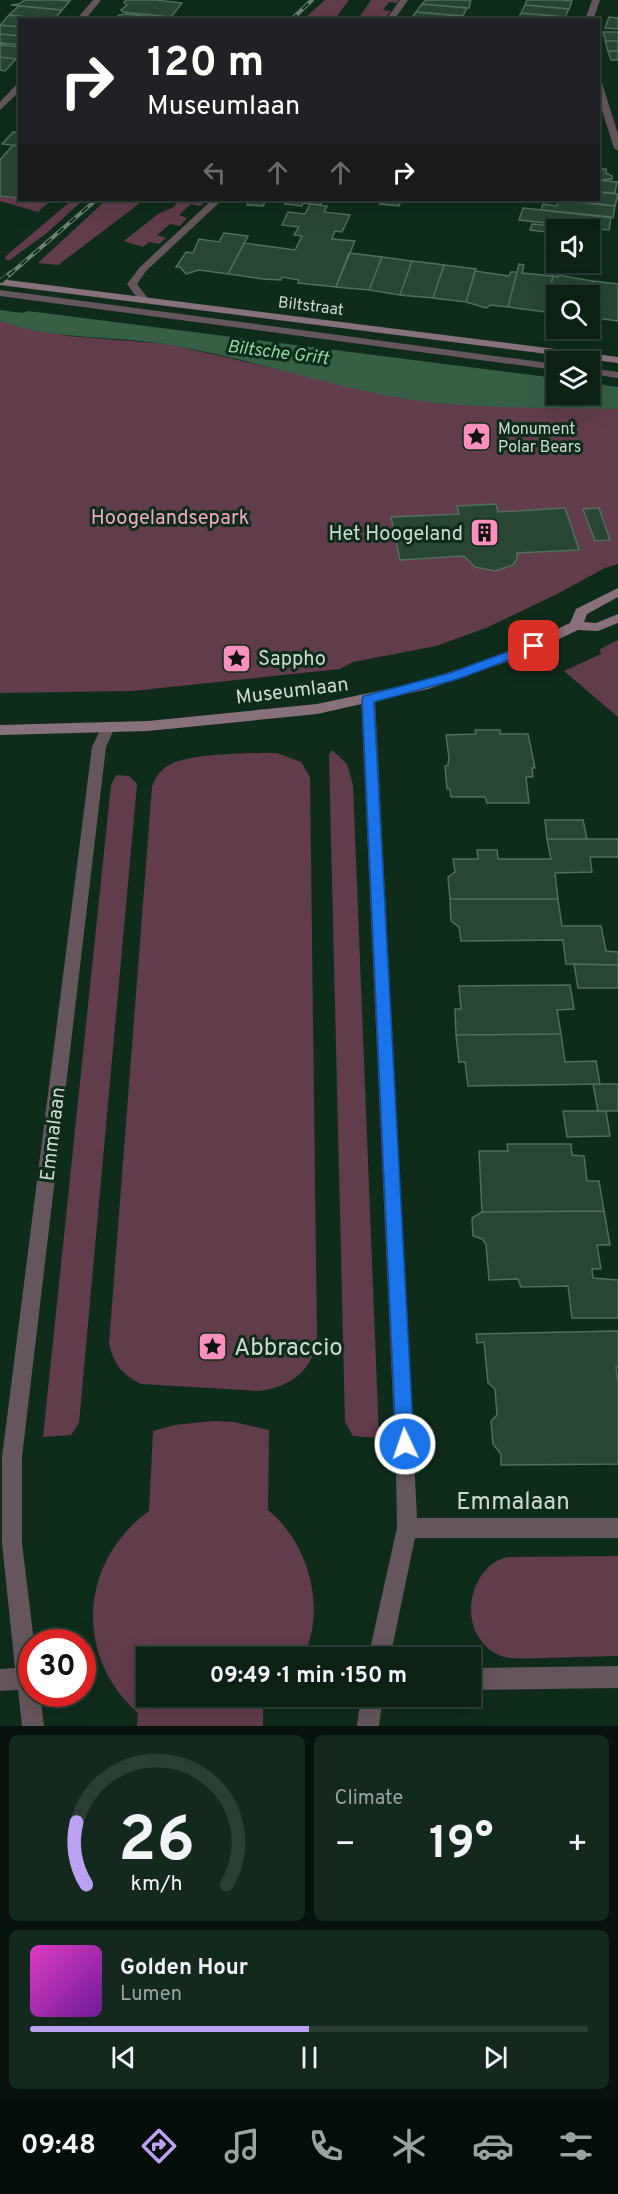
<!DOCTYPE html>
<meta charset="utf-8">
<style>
:root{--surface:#0b2114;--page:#14291d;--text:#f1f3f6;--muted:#9aa3a0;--line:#2b3e34;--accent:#bca0f2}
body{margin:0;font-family:Overpass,sans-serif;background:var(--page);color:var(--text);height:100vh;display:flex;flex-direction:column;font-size:22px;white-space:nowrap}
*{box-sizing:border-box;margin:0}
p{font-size:20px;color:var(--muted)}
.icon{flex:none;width:33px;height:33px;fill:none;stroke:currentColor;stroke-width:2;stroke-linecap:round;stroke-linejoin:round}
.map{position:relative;height:1726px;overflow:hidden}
.drawer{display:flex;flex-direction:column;gap:9px;padding:9px;background:#06120b;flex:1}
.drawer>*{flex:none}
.top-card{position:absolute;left:18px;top:18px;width:582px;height:183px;border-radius:0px;box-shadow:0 6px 24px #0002,0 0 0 2px var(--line);background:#202124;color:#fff;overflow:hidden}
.controls{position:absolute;left:546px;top:219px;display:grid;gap:12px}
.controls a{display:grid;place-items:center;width:54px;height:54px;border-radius:0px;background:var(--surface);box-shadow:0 6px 24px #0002,0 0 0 2px var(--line);font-size:30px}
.speed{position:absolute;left:18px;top:1629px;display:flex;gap:12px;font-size:30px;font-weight:700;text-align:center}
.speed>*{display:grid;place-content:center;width:78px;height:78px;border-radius:50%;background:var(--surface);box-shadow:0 6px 24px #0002,0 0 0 2px var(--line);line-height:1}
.speed .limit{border:9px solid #d22;background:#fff;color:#111}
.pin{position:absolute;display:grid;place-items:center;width:51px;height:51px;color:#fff;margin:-26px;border-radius:12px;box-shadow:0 3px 9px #0006}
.me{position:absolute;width:66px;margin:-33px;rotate:357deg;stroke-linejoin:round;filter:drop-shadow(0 0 4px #0008)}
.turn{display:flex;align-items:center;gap:21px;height:126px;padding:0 30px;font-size:27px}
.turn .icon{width:78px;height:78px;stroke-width:2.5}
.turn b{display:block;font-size:42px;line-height:51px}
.lanes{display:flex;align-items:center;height:57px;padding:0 30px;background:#0003;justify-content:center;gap:30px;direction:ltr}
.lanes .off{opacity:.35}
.big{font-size:45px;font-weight:700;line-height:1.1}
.drawer .widget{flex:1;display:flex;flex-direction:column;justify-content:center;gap:9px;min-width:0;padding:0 21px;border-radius:9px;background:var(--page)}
.drawer .dial{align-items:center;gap:0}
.dial svg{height:156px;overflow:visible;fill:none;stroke:var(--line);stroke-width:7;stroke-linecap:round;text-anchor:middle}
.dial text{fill:var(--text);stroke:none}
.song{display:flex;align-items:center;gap:18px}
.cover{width:72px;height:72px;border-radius:9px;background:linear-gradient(135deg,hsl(310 70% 55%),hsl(280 70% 35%))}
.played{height:6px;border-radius:3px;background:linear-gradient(90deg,var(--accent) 50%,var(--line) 50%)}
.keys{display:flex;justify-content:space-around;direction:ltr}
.heat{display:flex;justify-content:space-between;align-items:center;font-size:33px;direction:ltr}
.drawer .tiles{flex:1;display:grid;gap:9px;grid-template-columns:1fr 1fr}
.widget:last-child{grid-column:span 2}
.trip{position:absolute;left:136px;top:1647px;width:345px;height:60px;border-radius:0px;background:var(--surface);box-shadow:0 6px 24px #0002,0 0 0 2px var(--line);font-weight:700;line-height:60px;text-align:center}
.tab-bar{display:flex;height:96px;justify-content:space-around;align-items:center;background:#040d08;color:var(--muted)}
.tab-bar .icon{width:42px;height:42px}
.tab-bar .current{color:var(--accent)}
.tab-bar b{font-size:27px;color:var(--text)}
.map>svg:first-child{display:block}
.green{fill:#613c4b}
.water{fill:#365f46}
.building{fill:#294533;stroke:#506e5a;stroke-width:1.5}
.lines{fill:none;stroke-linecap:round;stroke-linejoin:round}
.lane{fill:#65565b;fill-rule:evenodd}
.street{fill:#65565b;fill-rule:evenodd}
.secondary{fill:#88717a;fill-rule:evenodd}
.rail-far1-casing{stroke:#6b8274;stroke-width:4}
.rail-casing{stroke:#6b8274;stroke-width:5}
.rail-far1{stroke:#0f2c1b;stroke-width:2;stroke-dasharray:8;stroke-linecap:butt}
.rail{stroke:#0f2c1b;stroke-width:4;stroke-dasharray:10;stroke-linecap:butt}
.route{fill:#1a73e8;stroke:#114b97;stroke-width:1.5}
.labels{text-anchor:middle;stroke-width:6;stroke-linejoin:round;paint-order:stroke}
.far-street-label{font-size:16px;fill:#cbdbd0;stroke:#0f2c1b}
.far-poi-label{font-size:16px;fill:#cbdbd0;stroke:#0f2c1b;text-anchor:start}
.far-water-label{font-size:18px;font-style:italic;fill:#91d6aa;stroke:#0f2c1b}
.park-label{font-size:20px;fill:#f2a9c6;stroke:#0f2c1b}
.poi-label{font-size:20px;fill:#cbdbd0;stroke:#0f2c1b;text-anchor:end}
.street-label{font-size:20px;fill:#cbdbd0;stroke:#0f2c1b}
.near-poi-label{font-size:24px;fill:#cbdbd0;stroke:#0f2c1b;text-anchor:start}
.near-street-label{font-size:24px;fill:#cbdbd0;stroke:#0f2c1b}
</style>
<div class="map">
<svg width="618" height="1726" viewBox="0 0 618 1726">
<rect width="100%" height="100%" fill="#0f2c1b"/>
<path class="green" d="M325,0H349L335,19H304Z
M371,0H399L397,3L389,2L383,10L391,11L384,19H358Z
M0,196L49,202L38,212L0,201Z
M72,200H83L48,232L10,260H5L6,256Z
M106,200H144L58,265L38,263Z
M178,200H208L200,206L191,204L179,215L187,218L180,226L170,224L157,235L166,238L159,244L149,242L143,247L124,241L158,214L174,207Z
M0,321L68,336L168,344L402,398L449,403L618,409V564L605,568L557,594L486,628L436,646L353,662L340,669L132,691L0,693Z
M618,640V717L564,671L601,654L600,649Z
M332,750L347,764L353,785L379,1438L353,1436L345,1422L329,755Z
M277,753L301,762L310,777L317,1340C313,1370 290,1387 260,1391L141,1384C121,1374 114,1364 109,1343L152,787C155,778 160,770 169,765C191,753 251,753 277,753Z
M116,775L129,776L137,784L79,1423L71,1435L43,1437L111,785Z
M213,1421L233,1422L269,1430L268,1510C309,1543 327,1609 303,1657L147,1658V1696L278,1697L263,1709V1726H137L138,1713C73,1656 80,1561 149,1511L153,1431L174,1425Z
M618,1556V1656C593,1657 568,1657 544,1658C533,1658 522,1659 511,1658C479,1655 464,1619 474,1591C480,1574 490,1561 508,1557Z"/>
<path class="water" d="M0,310L22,313L28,311L556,378V394H590V383L618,387V409C546,407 472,410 400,398C323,385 248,358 170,345C114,335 55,341 0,321Z"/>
<path class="building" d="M25,0H57L70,1L62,10L11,5L19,4Z
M126,0H156L182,3L171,17L123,12L121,10L127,5L124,2Z
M426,0H471L469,8L422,4Z
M527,0H561L572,1L569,9L525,5Z
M422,4L467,8L463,16L416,12Z
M525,5L569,9L565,17L521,13Z
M19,6L62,10L54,20L9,15Z
M416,12L460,16L459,20H410Z
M521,13L565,17L564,20H518Z
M126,14L164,18L115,20L119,15Z
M9,15L17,16L51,20H20V27L0,25Z
M609,17L618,18V29L605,28Z
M0,25L20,27V36L0,34Z
M603,32H618V41H606Z
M0,34L20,36V45L0,43Z
M605,41H618V51H608Z
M0,43H3L1,45L20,47V56L16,59L0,57Z
M608,51H618V60H611Z
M0,57L16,59L5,71L0,70Z
M13,132L20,133V146L2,144Z
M13,145L20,146V198L0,196V160Z
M598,169H606V173L612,176V179L598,180Z
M598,180L617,182L615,193L598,192Z
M598,192L618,194L615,206L566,200H598Z
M249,200H266L263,206L247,205Z
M287,200H323L320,205L303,203L302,206L285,204Z
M382,200H401L399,206L380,204Z
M559,200L615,206L613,218L541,210L543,204L557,206Z
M310,204L327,206L324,212L350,215L342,232L335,231L332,239L355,241L336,287L298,283L299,280L282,277L281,280L263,279L228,274L244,243L295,250L302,236L294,235L299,227L282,225L288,212L305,214Z
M523,208L611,217L609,230L519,220Z
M532,224L564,227L563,230H556V233L530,230Z
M224,233L248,236L228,274L199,270L186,274L180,267H176L186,252L193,253L199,239L219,242Z
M349,253L382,257L369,290L336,287Z
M382,257L412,261L400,295L369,290Z
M412,261L444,265L433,298L400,295Z
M519,264L524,265L522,273L553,276L545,312L508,307Z
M444,265L476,269L466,302L433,298Z
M475,271L509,276L511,272H517L508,307L491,305L486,308L466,302Z
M558,275L593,281L590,298V296H556V313L545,312L553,276L558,277Z
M593,281L618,284V321L590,317V298Z
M496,504L498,512L565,508L579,550L517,553V559L513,565L495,571L475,567L464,556L400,560L391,517L459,514L457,506Z
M599,508L610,540L595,541L583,509Z
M475,730H500V734H528L535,768H532L533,777H526L529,803H487L485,797H451L450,789H447L445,766L448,765L449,758L446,735L476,734Z
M545,820H583L587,839H547Z
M547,839H618V857H590L592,872L555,873L558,899H450L448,877L455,872L453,859H478L477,850H497L498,859H551Z
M450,899H558L562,926H601L606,951L618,952V965L566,964L563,940L461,941L459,927L451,921Z
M574,964L618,965V988H578Z
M570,985L574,1009L557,1010L561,1034L456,1035L455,1009H461L459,986Z
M561,1034L565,1062L596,1061L600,1084L468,1086L465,1062H459L456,1035Z
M593,1084H618V1111H598Z
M563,1111H606L610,1136L567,1137Z
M507,1144H571L572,1155L584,1156L587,1181H599L604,1211L482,1212L479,1151H508Z
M604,1211L610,1245H597L601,1269H592L593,1278L618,1280V1318H572L568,1286L521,1287L518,1279L489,1280L486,1244L482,1239L473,1236L472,1218L482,1212Z
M618,1331V1367H616L618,1382V1464L501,1465V1454L493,1444L491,1421L497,1415L495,1389L488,1383L484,1342L477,1343L476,1334Z"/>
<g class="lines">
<path class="lane" d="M0,290L556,364V370L0,296Z
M590,368L618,372V378L590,374Z"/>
<path class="street" d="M93,0H101L85,20H76Z
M400,0H408L394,20H386Z
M592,0H600L593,20H585Z
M598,81L602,83L618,134V151L614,148L598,98Z
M17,84H20V91L0,110V102Z
M212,200H222L146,271L137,284L150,301L141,303L127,284L140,267Z
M368,694L375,699L417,1518H618V1538H415L390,1658H368L397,1528L396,1468L361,699Z
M108,722L115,727L106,747L22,1457V1543L34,1642H32V1694H40L44,1726H22L18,1690L0,1691V1669L15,1668L2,1543V1457L92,747L103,724Z
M618,1666V1688L471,1690V1668Z
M361,1696H383L379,1726H357Z"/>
<path class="secondary" d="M0,279L618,357V363L0,285Z
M618,588V597L587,614L584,622L596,623L618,614V623L598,631L578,630L521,657L428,689L317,714L148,731L0,735V725L148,721L317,704L421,682L511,651L570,623L576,609Z"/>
<defs>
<path id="rail-far1" d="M291,20L312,0
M9,275L96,200"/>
<path id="rail" d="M0,282L11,273"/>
</defs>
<use href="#rail-far1" class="rail-far1-casing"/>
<use href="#rail" class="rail-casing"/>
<use href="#rail-far1" class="rail-far1"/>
<use href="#rail" class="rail"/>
</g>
<path class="route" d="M534,642L540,646L538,649L458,679L374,702L414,1444L412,1451L405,1453L399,1451L396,1444L362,699L364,696L450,673Z"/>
<defs>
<symbol id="sight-square" viewBox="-11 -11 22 22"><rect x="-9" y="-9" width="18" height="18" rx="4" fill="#fd8ebe" stroke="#0f2c1b"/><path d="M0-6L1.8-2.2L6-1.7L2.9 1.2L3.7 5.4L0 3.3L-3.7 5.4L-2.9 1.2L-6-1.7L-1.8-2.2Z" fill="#111"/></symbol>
<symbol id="building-square" viewBox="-11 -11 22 22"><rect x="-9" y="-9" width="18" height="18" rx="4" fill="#fd8ebe" stroke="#0f2c1b"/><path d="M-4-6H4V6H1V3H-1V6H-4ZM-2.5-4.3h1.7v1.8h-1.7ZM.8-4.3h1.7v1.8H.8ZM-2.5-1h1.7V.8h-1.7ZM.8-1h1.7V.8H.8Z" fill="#111"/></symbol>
</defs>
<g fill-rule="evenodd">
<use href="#sight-square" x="460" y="420" width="33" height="33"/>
<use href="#building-square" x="468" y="516" width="33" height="33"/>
<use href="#sight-square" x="220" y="642" width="33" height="33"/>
<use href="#sight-square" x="196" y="1330" width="33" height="33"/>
</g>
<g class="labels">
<g class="far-street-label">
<text transform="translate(311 305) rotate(7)" y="6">Biltstraat</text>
</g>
<g class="far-poi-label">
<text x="498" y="434">Monument<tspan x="498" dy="18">Polar Bears</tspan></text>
</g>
<g class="far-water-label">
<text transform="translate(278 352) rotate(7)" y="6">Biltsche Grift</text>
</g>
<g class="park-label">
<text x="170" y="524">Hoogelandsepark</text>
</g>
<g class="poi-label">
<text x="463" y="540">Het Hoogeland</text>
<text x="258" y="665" text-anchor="start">Sappho</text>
</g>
<g class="street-label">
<text transform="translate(292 690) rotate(-7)" y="7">Museumlaan</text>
<text transform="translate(52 1134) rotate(-83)" y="7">Emmalaan</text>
</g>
<g class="near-poi-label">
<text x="234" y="1355">Abbraccio</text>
</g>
<g class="near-street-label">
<text x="513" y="1509">Emmalaan</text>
</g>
</g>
</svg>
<div class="controls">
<a><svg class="icon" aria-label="sound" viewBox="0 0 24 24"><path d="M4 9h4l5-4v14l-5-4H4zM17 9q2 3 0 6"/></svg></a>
<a><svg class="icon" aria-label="search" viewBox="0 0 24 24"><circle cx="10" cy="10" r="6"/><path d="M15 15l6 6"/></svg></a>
<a><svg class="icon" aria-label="layers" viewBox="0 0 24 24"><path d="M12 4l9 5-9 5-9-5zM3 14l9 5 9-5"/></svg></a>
</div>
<div class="speed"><div class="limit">30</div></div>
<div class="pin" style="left:534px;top:646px;background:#d93025"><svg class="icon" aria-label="arrive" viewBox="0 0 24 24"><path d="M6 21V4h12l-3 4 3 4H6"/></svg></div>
<svg class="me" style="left:405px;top:1444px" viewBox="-20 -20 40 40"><circle r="17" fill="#1a73e8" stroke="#fff" stroke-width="3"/><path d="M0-11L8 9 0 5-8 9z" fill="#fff"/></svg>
<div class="trip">09:49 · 1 min · 150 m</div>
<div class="top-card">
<div class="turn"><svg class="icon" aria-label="right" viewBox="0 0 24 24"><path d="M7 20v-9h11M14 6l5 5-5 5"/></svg><div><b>120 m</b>Museumlaan</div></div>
<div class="lanes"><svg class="icon off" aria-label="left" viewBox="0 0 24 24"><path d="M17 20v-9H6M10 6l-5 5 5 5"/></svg><svg class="icon off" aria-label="ahead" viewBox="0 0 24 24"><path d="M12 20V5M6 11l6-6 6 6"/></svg><svg class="icon off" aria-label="ahead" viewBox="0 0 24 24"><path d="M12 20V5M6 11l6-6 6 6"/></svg><svg class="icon" aria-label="right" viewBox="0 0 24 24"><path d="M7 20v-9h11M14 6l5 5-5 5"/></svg></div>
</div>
</div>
<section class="drawer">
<div class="tiles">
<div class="widget dial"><svg viewBox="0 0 100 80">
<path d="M14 69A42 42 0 1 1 86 69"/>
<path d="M14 69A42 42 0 0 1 9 37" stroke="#bca0f2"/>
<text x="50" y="56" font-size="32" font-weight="700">26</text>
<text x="50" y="72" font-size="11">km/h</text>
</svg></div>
<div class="widget"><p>Climate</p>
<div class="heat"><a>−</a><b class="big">19°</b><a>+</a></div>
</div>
<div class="widget">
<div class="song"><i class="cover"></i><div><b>Golden Hour</b><p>Lumen</p></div></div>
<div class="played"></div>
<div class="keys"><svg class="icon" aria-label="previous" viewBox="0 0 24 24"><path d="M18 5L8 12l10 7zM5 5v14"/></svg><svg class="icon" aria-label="pause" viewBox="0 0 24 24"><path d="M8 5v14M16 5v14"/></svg><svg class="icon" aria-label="next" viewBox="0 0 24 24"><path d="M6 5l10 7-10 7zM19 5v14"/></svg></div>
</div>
</div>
</section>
<nav class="tab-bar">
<b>09:48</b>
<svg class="icon current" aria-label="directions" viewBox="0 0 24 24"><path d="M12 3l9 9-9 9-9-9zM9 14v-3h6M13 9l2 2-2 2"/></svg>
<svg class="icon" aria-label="music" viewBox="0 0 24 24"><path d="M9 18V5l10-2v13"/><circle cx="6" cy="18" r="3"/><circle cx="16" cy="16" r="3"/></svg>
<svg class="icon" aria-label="phone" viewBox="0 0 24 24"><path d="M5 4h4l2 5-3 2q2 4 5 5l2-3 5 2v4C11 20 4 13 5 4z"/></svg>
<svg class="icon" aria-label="climate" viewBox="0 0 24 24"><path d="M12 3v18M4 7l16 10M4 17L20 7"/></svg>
<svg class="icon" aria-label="car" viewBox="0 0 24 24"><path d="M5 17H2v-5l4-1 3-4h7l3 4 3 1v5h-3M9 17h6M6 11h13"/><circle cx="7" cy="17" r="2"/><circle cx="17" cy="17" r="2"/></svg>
<svg class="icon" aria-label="filters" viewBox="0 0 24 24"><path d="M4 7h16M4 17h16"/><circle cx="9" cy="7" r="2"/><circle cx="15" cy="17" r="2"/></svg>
</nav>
